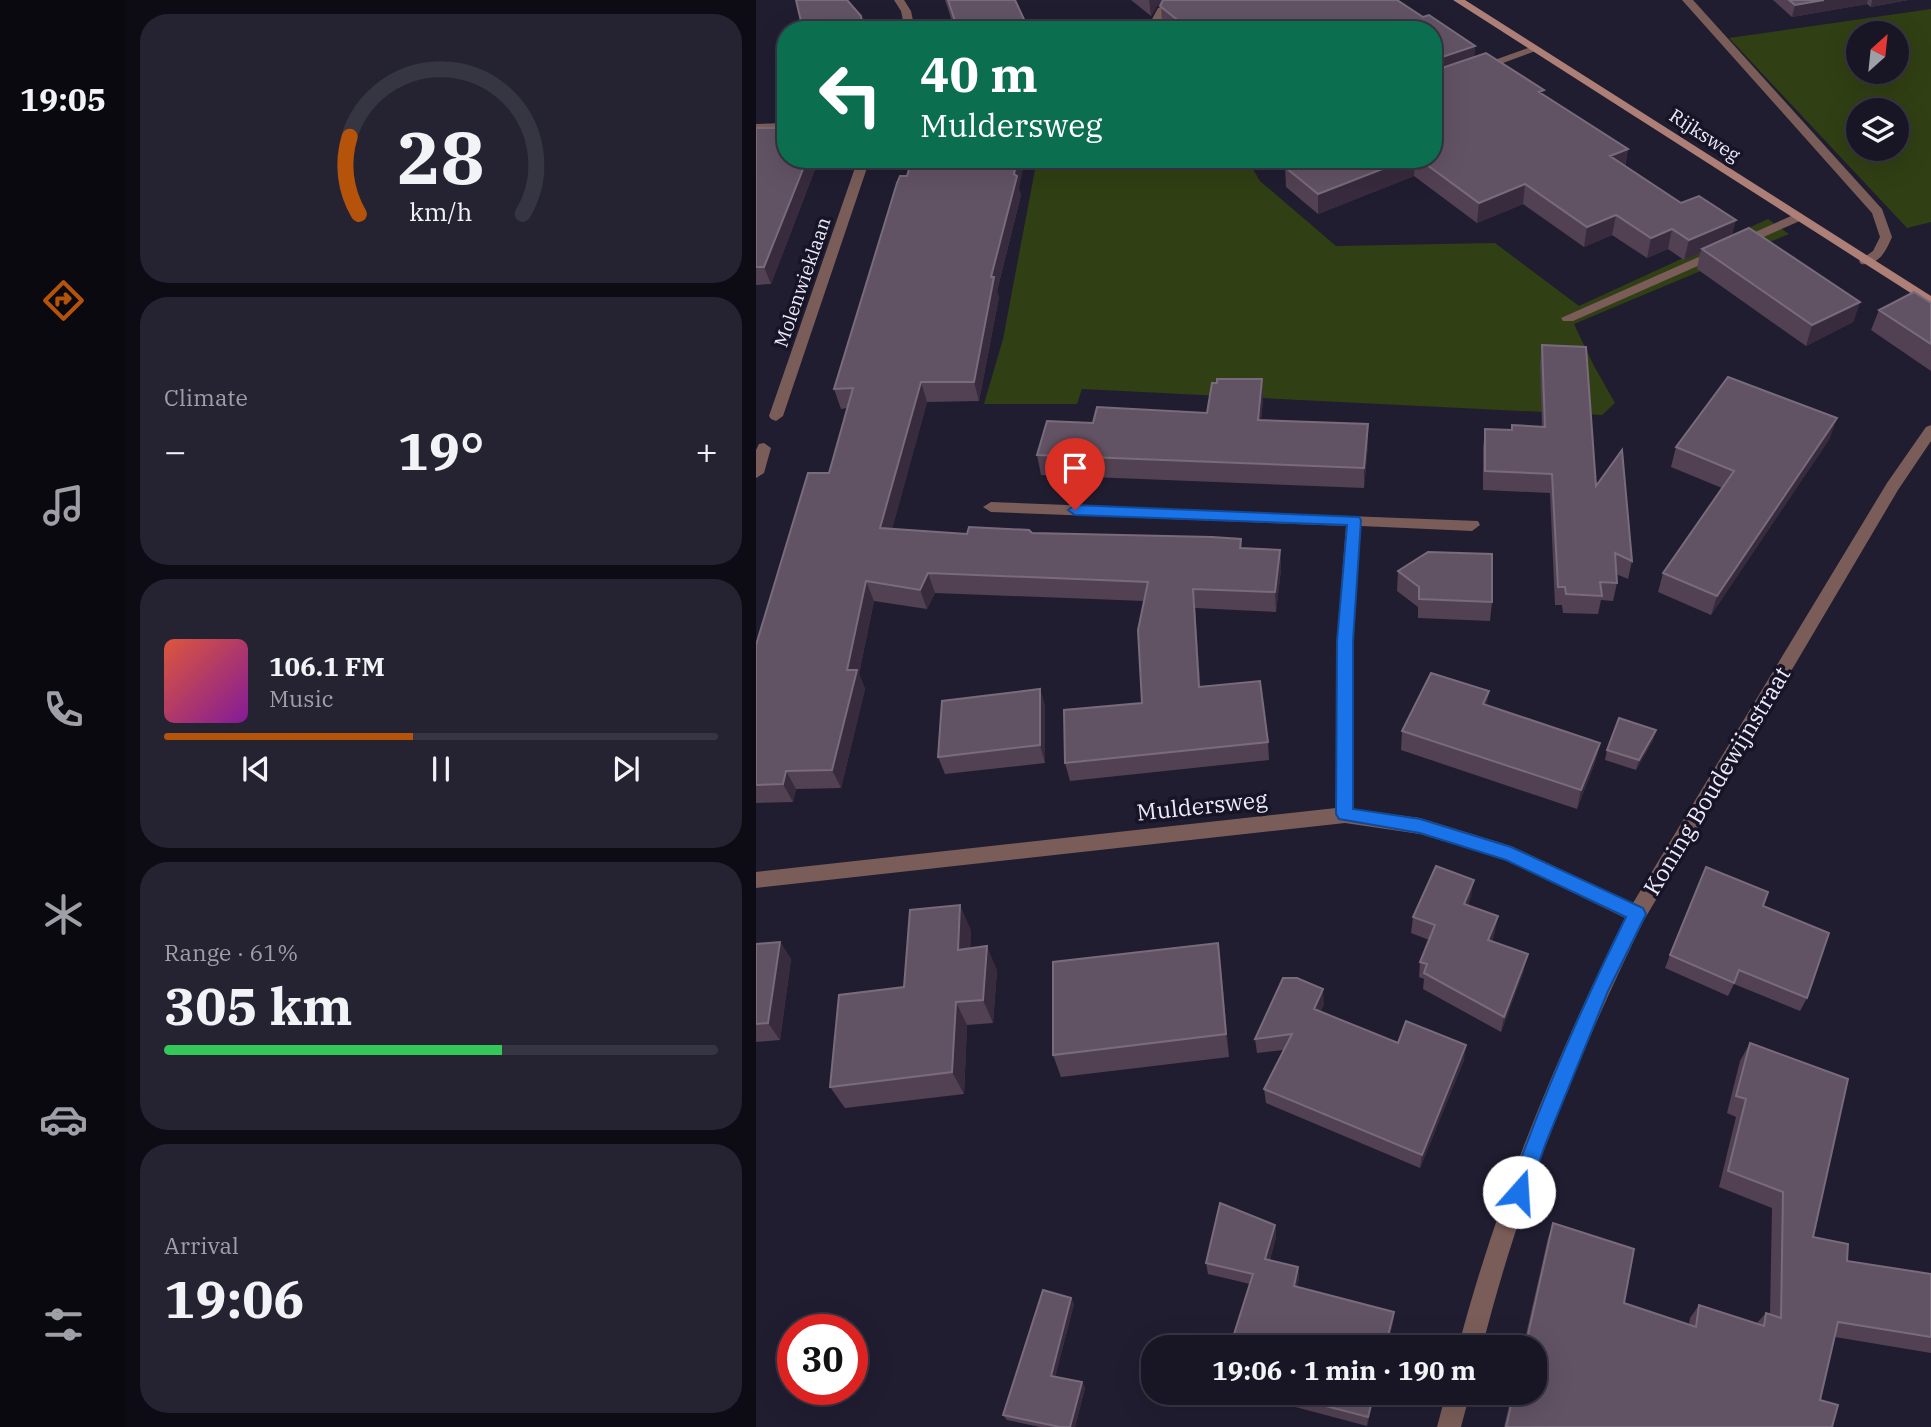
<!DOCTYPE html>
<meta charset="utf-8">
<style>
:root{--surface:#181625;--page:#252332;--text:#f1f3f6;--muted:#9f9fa7;--line:#363542;--accent:#b45309}
body{margin:0;font-family:"IBM Plex Serif",serif;background:var(--page);color:var(--text);height:100vh;display:flex;flex-direction:column;font-size:26px;white-space:nowrap}
*{box-sizing:border-box;margin:0}
p{font-size:23px;color:var(--muted)}
.icon{flex:none;width:38px;height:38px;fill:none;stroke:currentColor;stroke-width:2;stroke-linecap:round;stroke-linejoin:round}
.map{position:relative;flex:1;overflow:hidden}
.drawer{display:flex;flex-direction:column;gap:14px;padding:14px;background:#0d0c14;width:630px}
.drawer>*{flex:none}
.top-card{position:absolute;left:21px;top:21px;width:665px;height:147px;border-radius:28px;box-shadow:0 7px 28px #0002,0 0 0 2px var(--line);background:#0b6e4f;color:#fff;overflow:hidden}
.needle{width:46px;rotate:27deg}
.fabs{position:absolute;left:1090px;top:21px;display:grid;gap:14px}
.fabs a{display:grid;place-items:center;width:63px;height:63px;border-radius:50%;background:var(--surface);box-shadow:0 7px 28px #0002,0 0 0 2px var(--line);font-size:35px}
.speed{position:absolute;left:21px;top:1314px;display:flex;gap:14px;font-size:35px;font-weight:700;text-align:center}
.speed>*{display:grid;place-content:center;width:91px;height:91px;border-radius:50%;background:var(--surface);box-shadow:0 7px 28px #0002,0 0 0 2px var(--line);line-height:1}
.speed .limit{border:10px solid #d22;background:#fff;color:#111}
.pin{position:absolute;display:grid;place-items:center;width:60px;height:60px;color:#fff;margin:-72px -30px;border-radius:50% 50% 50% 0;rotate:-45deg;box-shadow:0 0 7px #0007}
.pin .icon{rotate:45deg}
.me{position:absolute;width:77px;margin:-38px;rotate:19deg;stroke-linejoin:round;filter:drop-shadow(0 0 5px #0008)}
.turn{display:flex;align-items:center;gap:24px;height:147px;padding:0 28px;font-size:32px}
.turn .icon{width:91px;height:91px;stroke-width:2.5}
.turn b{display:block;font-size:49px;line-height:60px}
.big{font-size:52px;font-weight:700;line-height:1.1}
.drawer .widget{flex:1;display:flex;flex-direction:column;justify-content:center;gap:10px;min-width:0;padding:0 24px;border-radius:28px;background:var(--page)}
.drawer .dial{align-items:center;gap:0}
.dial svg{height:182px;overflow:visible;fill:none;stroke:var(--line);stroke-width:7;stroke-linecap:round;text-anchor:middle}
.dial text{fill:var(--text);stroke:none}
.song{display:flex;align-items:center;gap:21px}
.cover{width:84px;height:84px;border-radius:10px;background:linear-gradient(135deg,hsl(10 70% 55%),hsl(290 70% 35%))}
.played{height:7px;border-radius:4px;background:linear-gradient(90deg,var(--accent) 45%,var(--line) 45%)}
.keys{display:flex;justify-content:space-around;direction:ltr}
.heat{display:flex;justify-content:space-between;align-items:center;font-size:38px;direction:ltr}
.charge{height:10px;border-radius:5px;background:linear-gradient(90deg,#34c759 61%,var(--line) 0)}
.trip{position:absolute;left:385px;top:1335px;width:406px;height:70px;border-radius:28px;background:var(--surface);box-shadow:0 7px 28px #0002,0 0 0 2px var(--line);font-weight:700;line-height:70px;text-align:center}
main{display:flex;flex:1;min-height:0}
.dock{display:flex;flex-direction:column;width:126px;justify-content:space-around;align-items:center;background:#0a090f;color:var(--muted)}
.dock .icon{width:49px;height:49px}
.dock .active{color:var(--accent)}
.dock b{font-size:32px;color:var(--text)}
.map>svg:first-child{display:block}
.green{fill:#313f14;fill-rule:evenodd}
.lines{fill:none;stroke-linecap:round;stroke-linejoin:round}
.service{fill:#7a5d58;fill-rule:evenodd}
.minor{fill:#7a5d58;fill-rule:evenodd}
.secondary{fill:#ad7f77;fill-rule:evenodd}
.wall{fill:#524152}
.shaded-wall{fill:#372b3d}
.building{fill:#625364;stroke:#786b7b;stroke-width:2}
.route{fill:#1a73e8;stroke:#114b97;stroke-width:2}
.labels{text-anchor:middle;stroke-width:7;stroke-linejoin:round;paint-order:stroke}
.far-street-label{font-size:19px;fill:#ecebf9;stroke:#171427}
.street-label{font-size:23px;fill:#ecebf9;stroke:#171427}
</style>
<main>
<nav class="dock">
<b>19:05</b>
<svg class="icon active" aria-label="directions" viewBox="0 0 24 24"><path d="M12 3l9 9-9 9-9-9zM9 14v-3h6M13 9l2 2-2 2"/></svg>
<svg class="icon" aria-label="music" viewBox="0 0 24 24"><path d="M9 18V5l10-2v13"/><circle cx="6" cy="18" r="3"/><circle cx="16" cy="16" r="3"/></svg>
<svg class="icon" aria-label="phone" viewBox="0 0 24 24"><path d="M5 4h4l2 5-3 2q2 4 5 5l2-3 5 2v4C11 20 4 13 5 4z"/></svg>
<svg class="icon" aria-label="climate" viewBox="0 0 24 24"><path d="M12 3v18M4 7l16 10M4 17L20 7"/></svg>
<svg class="icon" aria-label="car" viewBox="0 0 24 24"><path d="M5 17H2v-5l4-1 3-4h7l3 4 3 1v5h-3M9 17h6M6 11h13"/><circle cx="7" cy="17" r="2"/><circle cx="17" cy="17" r="2"/></svg>
<svg class="icon" aria-label="filters" viewBox="0 0 24 24"><path d="M4 7h16M4 17h16"/><circle cx="9" cy="7" r="2"/><circle cx="15" cy="17" r="2"/></svg>
</nav>
<section class="drawer">
<div class="widget dial"><svg viewBox="0 0 100 80">
<path d="M14 69A42 42 0 1 1 86 69"/>
<path d="M14 69A42 42 0 0 1 10 35" stroke="#b45309"/>
<text x="50" y="56" font-size="32" font-weight="700">28</text>
<text x="50" y="72" font-size="11">km/h</text>
</svg></div>
<div class="widget"><p>Climate</p>
<div class="heat"><a>−</a><b class="big">19°</b><a>+</a></div>
</div>
<div class="widget">
<div class="song"><i class="cover"></i><div><b>106.1 FM</b><p>Music</p></div></div>
<div class="played"></div>
<div class="keys"><svg class="icon" aria-label="previous" viewBox="0 0 24 24"><path d="M18 5L8 12l10 7zM5 5v14"/></svg><svg class="icon" aria-label="pause" viewBox="0 0 24 24"><path d="M8 5v14M16 5v14"/></svg><svg class="icon" aria-label="next" viewBox="0 0 24 24"><path d="M6 5l10 7-10 7zM19 5v14"/></svg></div>
</div>
<div class="widget"><p>Range · 61%</p><b class="big">305 km</b><div class="charge"></div></div>
<div class="widget"><p>Arrival</p><b class="big">19:06</b></div>
</section>
<div class="map">
<svg width="1175" height="1427" viewBox="0 0 1175 1427">
<rect width="100%" height="100%" fill="#201d31"/>
<path class="green" d="M1175,9V222L1151,228L973,38ZM1102,33H1141V72H1102ZM1141,110V149H1102V110Z
M281,159H491L504,181L580,246L739,243L823,306L1012,219L1033,234L818,324L838,366L859,403L846,415L326,389L321,404H228L247,339Z"/>
<g class="lines">
<path class="service" d="M1042,213L1046,214V220L817,321H807L805,318Z"/>
<path class="minor" d="M138,0H148L155,11L159,30H149L145,11Z
M426,0H442L410,12L404,23H396L395,21L402,8Z
M926,0H937L1126,209L1136,237C1130,251 1123,266 1105,264L1103,261L1117,251L1124,237L1116,213Z
M775,47L785,49L677,89V82Z
M30,123V131L0,132V124Z
M102,159H114L27,416L20,421L15,419L13,416Z
M1175,425V441L1142,490L888,920C821,1057 763,1200 726,1348H702C741,1199 801,1055 869,918L750,860L664,834L589,823L0,888V872L580,808L581,641L590,526L235,512L227,507L235,502L722,521L724,525L716,531L605,526L597,641L598,809L664,818L755,846L877,903L1131,483L1170,427Z
M8,443L15,448L8,473L0,478V450L3,444Z
M690,1393H714L705,1427H681Z"/>
<path class="secondary" d="M697,0H709L1175,296V306Z"/>
</g>
<path class="wall" d="M189,0H259L273,30H199Z
M375,0H641L667,17L719,46L718,58L787,94L872,149L869,166L925,203L976,235L1104,302L1097,322L1050,346L941,269L944,253L928,260L912,249L891,258L856,235L828,247L767,204L721,223L658,176L562,214L530,187L529,167L550,159H677V30H412L406,25L405,4L401,6L395,16Z
M1017,0H1152L1115,7L1111,4L1036,17Z
M0,128L30,159H63L15,284L0,285Z
M263,189L265,195L241,291L243,297L223,401L171,402L136,529L211,534L276,533L485,539L486,548L524,550L525,569L520,612L439,608L444,687L512,742L513,760L314,781L309,763L386,703L388,601L179,593L171,609L118,601L103,674L109,689L85,788L40,789L37,802L0,803V645L73,473L91,408L85,409L78,389Z
M1175,303V371L1115,330L1123,310Z
M786,345L840,486L876,561L872,579L860,574L861,583L857,601L845,600L842,614L807,613L806,605H799L794,493L727,490V448L729,429L755,430L756,425L786,427L784,364Z
M506,379L507,399L505,420L612,424V444L608,488L285,475L281,455L337,423L451,413Z
M1074,438L955,615L902,592L907,573L966,488L915,467L920,447Z
M642,571L736,602L734,621L662,618V607L641,591Z
M284,689L289,706V763L189,774L182,757Z
M731,706L844,743L839,762L821,809L645,750L646,731Z
M900,730L897,740L880,770L849,760L851,750Z
M715,896L712,905L739,932L736,941L768,970L745,1032L667,989L668,979L663,977L664,962L673,940L655,933L657,917Z
M1007,906L1051,998L1044,1011L978,984L972,996L909,968L914,955Z
M215,930L214,948L241,970L237,1023L211,1025L208,1094L89,1108L74,1087L148,987Z
M24,942L35,959L24,1040L0,1042V944Z
M465,968L473,1057L305,1077L297,1055Z
M568,1004L564,1012L642,1043L708,1060L664,1168L510,1103L508,1089L528,1050L501,1053L499,1039Z
M994,1043L1057,1237L1091,1261L1175,1274V1353L1079,1337L1064,1400L1076,1427H748L756,1393H779V1348H767L792,1238L797,1223L868,1303L933,1324L934,1318L943,1305L1001,1323L1010,1313L1014,1314L1016,1208L963,1187L980,1117L971,1113L984,1061Z
M519,1225L520,1237L514,1260L542,1267L543,1278L541,1287L638,1312L637,1322L631,1348H491L480,1345L478,1334L494,1284L452,1274L450,1263Z
M315,1298L318,1304L299,1377L326,1382L329,1388L319,1427H284L251,1420L247,1415Z
M487,1393H619L611,1426Z"/>
<path class="shaded-wall" d="M393,0H418L401,6L395,16Z
M1068,0H1112L1111,4L1036,17L1039,5Z
M1116,0H1152L1115,7Z
M719,46L717,65L677,79V60Z
M872,149L868,168L854,156Z
M51,159H63L15,284L8,267Z
M261,159H269L263,189L265,195L241,291L243,297L223,401L218,382L235,277Z
M652,159H659L658,176L562,214V194Z
M769,184L767,204L721,223L723,203Z
M860,215L856,235L828,247L831,227Z
M980,220L975,240L946,249L944,253L928,260L933,240Z
M916,229L912,249L891,258L895,238Z
M1104,302L1097,322L1050,346L1056,325Z
M506,379L507,399L503,439L502,420Z
M165,382L171,402L131,548L124,528Z
M1081,418L1074,438L955,615L961,596Z
M612,424V444L608,488V468Z
M524,550L525,569L520,612L519,592Z
M172,573L179,593L171,609L164,590Z
M110,581L118,601L103,674L109,689L85,788L76,770L91,670Z
M437,589L439,608L446,706L443,687Z
M284,689L289,706V763L284,745Z
M733,691L730,711L727,704Z
M900,730L897,740L880,770L883,760Z
M844,743L839,762L821,809L825,790Z
M30,771L40,789L37,802L27,784Z
M718,880L715,896L706,921L708,904Z
M204,905L215,930L213,974L202,950Z
M742,916L739,932L730,956L732,940Z
M24,942L35,959L24,1040L12,1023Z
M462,943L465,968L473,1057L470,1034Z
M231,946L241,970L237,1023L227,1000Z
M772,954L768,970L745,1032L748,1017Z
M567,989L568,1004L558,1025V1009Z
M200,1002L211,1025L208,1094L196,1072Z
M710,1045L708,1060L664,1168L666,1155Z
M519,1225L520,1237L511,1270L509,1259Z
M542,1267L543,1278L539,1297L538,1286Z
M315,1298L318,1304L298,1381L295,1376Z
M638,1312L637,1322L631,1348H629Z
M326,1382L329,1388L319,1427H314Z
M618,1393H619L611,1426L612,1417Z"/>
<path class="building" d="M40,0H92H91L105,16L108,30H47Z
M192,0H259L273,30H202Z
M407,0H641L667,17L673,15L719,46L677,60V30H434L404,6Z
M1033,0H1068L1039,5Z
M730,53L788,90L783,92L872,149L854,156L925,203L943,196L980,220L933,240L916,229L895,238L860,215L831,227L769,184L723,203L663,159H677V71Z
M0,128H30V159H51L8,267H0Z
M156,159H261L258,174L261,176L235,277H238L218,382H165L124,528L211,534L213,527L273,530L276,533L456,537L485,539L484,548L524,550L519,592L437,589L443,687L504,681L512,742L309,763L308,710L386,703L382,630L392,582L172,573L164,590L110,581L91,670H101L76,770L30,771L27,784L0,785V645L52,473H73L97,388L78,389L141,183L144,176H151Z
M550,159H652L562,194L529,167Z
M993,228L1104,302L1056,325L946,249Z
M1158,292L1175,303V344L1123,310Z
M786,345L830,347L840,486L866,450L876,561L859,553L861,583L844,582L846,596L810,594L809,587H802L796,474L729,471V429L756,430V425L789,427Z
M972,377L1081,418L961,596L907,573L978,471L920,447Z
M461,379H506L502,420L612,424L608,468L281,455L291,421L337,423L341,407L451,413L456,383H461Z
M672,552L736,554V602L663,599V587L642,571Z
M675,673L733,691L727,704L844,743L825,790L646,731Z
M284,689V745L182,757L186,701Z
M863,718L900,730L883,760L851,750Z
M680,866L718,880L708,904L742,916L732,940L772,954L748,1017L668,973L671,964L664,962L679,925L657,917Z
M950,867L1012,892L1007,906L1073,933L1051,998L983,970L978,983L914,955Z
M204,905L202,950L231,946L227,1000L200,1002L196,1072L74,1087L83,995L148,987L154,910Z
M24,942L12,1023L0,1024V944Z
M462,943L470,1034L297,1055V962Z
M527,978H541L567,989L558,1009L642,1043L650,1021L710,1045L666,1155L508,1089L536,1034L499,1039Z
M994,1043L1092,1079L1057,1237L1092,1244L1091,1261L1175,1274V1337L1082,1322L1064,1400L1082,1405L1076,1427H750L758,1393H779V1348H769L797,1223L878,1249L868,1303L940,1327L943,1305L1008,1326L1010,1313L1025,1318L1027,1192L972,1171L990,1099L980,1096Z
M464,1203L519,1225L509,1259L542,1267L538,1286L638,1312L629,1348H495L497,1340L478,1334L497,1274L450,1263Z
M287,1290L315,1298L295,1376L326,1382L314,1427H304L247,1415Z
M520,1393H618L612,1417Z"/>
<path class="route" d="M319,505L603,517L605,520L597,641V809L664,819L755,847L887,908L890,914L852,991L789,1145L770,1199L763,1202L756,1199L753,1192C786,1098 826,1006 870,917L750,860L664,833L583,819L580,814L581,641L591,525L319,515L312,510Z"/>
<g class="labels">
<g class="far-street-label">
<text transform="translate(949 135) rotate(33)" y="7">Rijksweg</text>
<text transform="translate(46 282) rotate(-71)" y="7">Molenwieklaan</text>
</g>
<g class="street-label">
<text transform="translate(961 781) rotate(-59)" y="8">Koning Boudewijnstraat</text>
<text transform="translate(446 806) rotate(-6)" y="8">Muldersweg</text>
</g>
</g>
</svg>
<div class="fabs">
<a><svg class="needle" viewBox="-14 -14 28 28"><path d="M0-13l5 13h-10z" fill="#e53935"/><path d="M0 13l5-13h-10z" fill="#9f9fa7"/></svg></a>
<a><svg class="icon" aria-label="layers" viewBox="0 0 24 24"><path d="M12 4l9 5-9 5-9-5zM3 14l9 5 9-5"/></svg></a>
</div>
<div class="speed"><div class="limit">30</div></div>
<div class="pin" style="left:319px;top:510px;background:#d93025"><svg class="icon" aria-label="arrive" viewBox="0 0 24 24"><path d="M6 21V4h12l-3 4 3 4H6"/></svg></div>
<svg class="me" style="left:763px;top:1192px" viewBox="-20 -20 40 40"><circle r="19" fill="#fff"/><path d="M0-13L10 11 0 6-10 11z" fill="#1a73e8"/></svg>
<div class="trip">19:06 · 1 min · 190 m</div>
<div class="top-card">
<div class="turn"><svg class="icon" aria-label="left" viewBox="0 0 24 24"><path d="M17 20v-9H6M10 6l-5 5 5 5"/></svg><div><b>40 m</b>Muldersweg</div></div>
</div>
</div>
</main>
